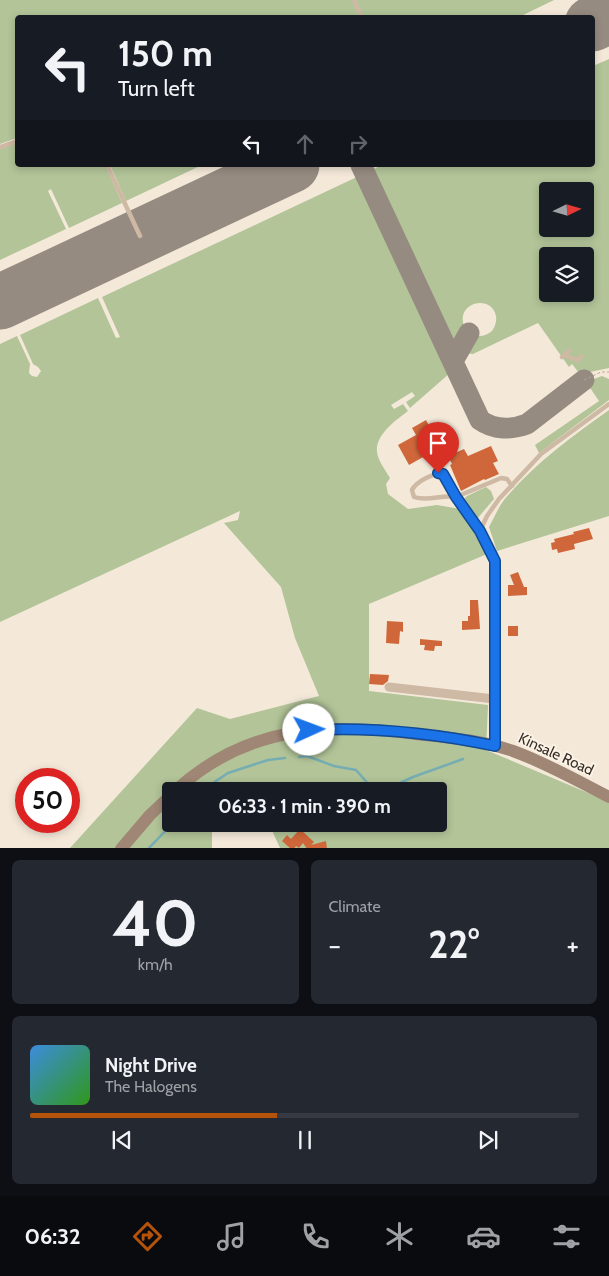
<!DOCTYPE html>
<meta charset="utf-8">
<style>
:root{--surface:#171b24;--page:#242831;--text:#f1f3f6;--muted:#9ea1a6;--line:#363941;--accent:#b45309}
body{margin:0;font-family:Cabin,sans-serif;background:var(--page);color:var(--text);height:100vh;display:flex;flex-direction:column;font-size:19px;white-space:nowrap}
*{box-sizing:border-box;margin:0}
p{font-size:16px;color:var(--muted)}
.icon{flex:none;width:28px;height:28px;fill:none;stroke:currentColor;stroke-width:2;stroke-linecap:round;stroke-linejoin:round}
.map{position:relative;height:848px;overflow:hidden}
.sheet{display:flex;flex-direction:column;gap:12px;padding:12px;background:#0d0f14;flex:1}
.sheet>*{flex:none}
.hud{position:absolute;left:15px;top:15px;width:580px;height:152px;border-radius:5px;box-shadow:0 2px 8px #0003;background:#171b24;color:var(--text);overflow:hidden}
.needle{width:32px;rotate:85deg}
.tools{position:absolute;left:539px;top:182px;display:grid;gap:10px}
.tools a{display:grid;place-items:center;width:55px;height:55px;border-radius:5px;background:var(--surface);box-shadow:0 2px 8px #0003;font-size:25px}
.speed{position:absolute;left:15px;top:768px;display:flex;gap:10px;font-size:25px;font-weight:700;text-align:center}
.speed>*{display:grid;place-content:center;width:65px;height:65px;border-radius:50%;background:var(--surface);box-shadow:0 2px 8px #0003;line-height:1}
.speed .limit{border:8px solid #d22;background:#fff;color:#111}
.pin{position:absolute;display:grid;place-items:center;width:42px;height:42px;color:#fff;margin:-51px -21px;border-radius:50% 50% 50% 0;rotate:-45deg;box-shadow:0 0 5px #0007}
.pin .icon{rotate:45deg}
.me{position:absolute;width:55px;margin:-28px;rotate:88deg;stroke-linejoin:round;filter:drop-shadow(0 0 4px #0008)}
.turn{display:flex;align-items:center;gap:18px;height:105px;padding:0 20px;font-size:22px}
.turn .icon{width:65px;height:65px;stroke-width:2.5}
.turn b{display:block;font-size:35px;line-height:42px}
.lanes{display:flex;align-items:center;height:48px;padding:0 20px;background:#0003;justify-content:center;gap:25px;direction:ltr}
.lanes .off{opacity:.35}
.big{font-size:38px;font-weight:800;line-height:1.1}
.sheet .tile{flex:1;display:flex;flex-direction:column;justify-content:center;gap:8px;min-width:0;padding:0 18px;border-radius:8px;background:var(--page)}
.sheet .dial{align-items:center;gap:0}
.dial b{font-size:65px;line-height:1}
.song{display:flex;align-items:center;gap:15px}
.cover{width:60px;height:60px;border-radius:8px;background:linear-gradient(135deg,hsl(210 70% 55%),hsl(110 70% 35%))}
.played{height:5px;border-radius:2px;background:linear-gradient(90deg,var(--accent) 45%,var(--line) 45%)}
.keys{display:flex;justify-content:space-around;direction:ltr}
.heat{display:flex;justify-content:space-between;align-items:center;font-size:28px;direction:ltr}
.sheet .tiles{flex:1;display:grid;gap:12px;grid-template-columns:1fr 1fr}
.tile:last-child{grid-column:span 2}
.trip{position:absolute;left:162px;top:782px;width:285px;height:50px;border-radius:5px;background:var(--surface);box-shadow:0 2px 8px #0003;font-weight:800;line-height:50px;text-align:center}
.menu{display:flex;height:80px;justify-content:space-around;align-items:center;background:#090b0e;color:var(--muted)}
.menu .icon{width:35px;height:35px}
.menu .current{color:var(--accent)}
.menu b{font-size:22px;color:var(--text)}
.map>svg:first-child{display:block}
.green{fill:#b2c498;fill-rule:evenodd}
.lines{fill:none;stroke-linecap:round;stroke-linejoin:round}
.stream{stroke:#75adb3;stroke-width:2.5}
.taxiway{stroke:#968b80;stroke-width:21}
.runway{stroke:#968b80;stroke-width:55}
.building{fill:#d0673a}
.path{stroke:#b9a38e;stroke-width:1;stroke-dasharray:2.5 2.5;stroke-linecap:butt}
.lane{stroke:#cdb9a4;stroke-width:4.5}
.street{stroke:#cdb9a4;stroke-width:9}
.secondary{stroke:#a08775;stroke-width:12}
.route-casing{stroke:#114b97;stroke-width:12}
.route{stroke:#1a73e8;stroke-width:9}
.labels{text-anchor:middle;stroke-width:4;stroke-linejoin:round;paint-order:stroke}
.street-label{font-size:15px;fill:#372d26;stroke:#fbf2e6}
</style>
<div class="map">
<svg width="609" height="849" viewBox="0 0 609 849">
<rect width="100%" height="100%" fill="#f4e9d9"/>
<path class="green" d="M0,0H554L517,18H18L17,138L0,144Z
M609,59V368L590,372L582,377L572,364L569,367L538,323L473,354L462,353L473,335C480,337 486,336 492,331C495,327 497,321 496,316C491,292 451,304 466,330L456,348L452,345L372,170L382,165H592L593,66ZM548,191H585V229H548ZM548,256H585V294H548Z
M17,143L18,165H105L122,203L69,228L51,189L48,191L66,229L0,260V149Z
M110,165H202L126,201Z
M359,176L450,373L410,408L406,402L415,396L412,392L391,405L394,409L403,404L408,411C396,420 375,435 377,452C378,461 386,471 390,478L386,484L388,494L408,509L437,505L460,509L487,554L369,604V691L488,705L486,750L593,795L609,803V848H280L269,824H439V791H171V824H221L212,830V848H70L197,708L230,719L319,696L295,638L281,587L224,523L238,520L240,511L0,622V344L17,336L30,364L29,373L32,376L37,377L41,371L38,367L33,364L20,335L98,298L116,338L120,337L102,297Z
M602,376L609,379V400L539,453L535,445L599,401L586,382Z
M609,410V516L497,551L489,527C494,518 498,508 504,500C534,464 571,437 609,410Z
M486,487L491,491L494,499L477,519H475L464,499L467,496Z"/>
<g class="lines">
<path class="stream" d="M299,757L307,756L334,766L356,770L371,787L389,788L413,777L463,759
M201,791L228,773L268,760L285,758
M148,849L172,824"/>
<path class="taxiway" d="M361,165L480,420C494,430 511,430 527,424L584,380
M453,361L469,333"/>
<path class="runway" d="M592,24L609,16
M0,302L292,165"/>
</g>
<path class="building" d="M426,420L433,433L449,425L456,438L440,446L441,447L409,465L398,445L416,435L412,428Z
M491,446L498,461L493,463L499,474L485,480L484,479L461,491L450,465L452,464L448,456L464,449L468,456Z
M589,528L593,539L574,544L575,549L558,553L557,549L552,550L551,543L555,542L554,539L574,534L573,532Z
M518,572L524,587H527V595L508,596V585H514L510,575Z
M470,600H478L480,629L462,630V621H468V616H470Z
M387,621L403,622V632L400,631L399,644L386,643Z
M508,626H518V636H508Z
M420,639L442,641V646H435L434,651L424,650L425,645H420Z
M370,674L389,675L388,681L383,685L369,684Z
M300,829L314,842L311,845L326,841L327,849H307L303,843L299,848L296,846L294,849H291L282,841L287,835L291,839Z"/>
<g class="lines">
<path class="path" d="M584,380L601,372H609"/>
<path class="lane" d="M354,0L362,18
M0,147L18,141
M107,165L140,236
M564,355L577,360L581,357
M562,357L569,351
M480,531L487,516L499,499L541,454L609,404
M495,561L480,531L443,474C434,472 416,482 412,490L414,497C428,502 442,494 456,497L501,478L507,479L512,486"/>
<path class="street" d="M389,687L494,699
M495,746V561"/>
<path class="secondary" d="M175,791C249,723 330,723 424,735C454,738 485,741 513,751C546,763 578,781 609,797
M121,849L150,815L171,795"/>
</g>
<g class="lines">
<defs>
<path id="route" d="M309,730C371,727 434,733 495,746V561L480,531L456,497L443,474L438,473"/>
</defs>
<use href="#route" class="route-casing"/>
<use href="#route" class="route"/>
</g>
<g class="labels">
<g class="street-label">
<text transform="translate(556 754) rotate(25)" y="5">Kinsale Road</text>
</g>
</g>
</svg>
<div class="tools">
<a><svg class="needle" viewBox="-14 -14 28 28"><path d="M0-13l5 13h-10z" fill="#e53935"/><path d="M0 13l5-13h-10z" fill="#9ea1a6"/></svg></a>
<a><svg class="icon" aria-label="layers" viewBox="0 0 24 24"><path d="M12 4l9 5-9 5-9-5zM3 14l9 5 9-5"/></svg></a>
</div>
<div class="speed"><div class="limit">50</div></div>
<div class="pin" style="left:438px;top:473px;background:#d93025"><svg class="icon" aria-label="arrive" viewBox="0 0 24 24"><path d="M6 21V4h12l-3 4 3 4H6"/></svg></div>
<svg class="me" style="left:309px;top:730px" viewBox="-20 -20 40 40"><circle r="19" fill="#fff"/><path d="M0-13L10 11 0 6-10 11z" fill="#1a73e8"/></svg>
<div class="trip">06:33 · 1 min · 390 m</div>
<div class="hud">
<div class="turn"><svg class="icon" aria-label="left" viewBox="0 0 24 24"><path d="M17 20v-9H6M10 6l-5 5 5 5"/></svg><div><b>150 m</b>Turn left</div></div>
<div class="lanes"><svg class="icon" aria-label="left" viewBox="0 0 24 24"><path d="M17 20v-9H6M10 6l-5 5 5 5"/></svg><svg class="icon off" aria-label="ahead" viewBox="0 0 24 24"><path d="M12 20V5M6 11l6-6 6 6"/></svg><svg class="icon off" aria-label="right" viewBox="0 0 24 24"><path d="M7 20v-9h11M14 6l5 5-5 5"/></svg></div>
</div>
</div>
<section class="sheet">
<div class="tiles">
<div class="tile dial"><b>40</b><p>km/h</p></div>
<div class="tile"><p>Climate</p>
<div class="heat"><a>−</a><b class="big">22°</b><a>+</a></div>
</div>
<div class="tile">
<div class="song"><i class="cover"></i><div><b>Night Drive</b><p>The Halogens</p></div></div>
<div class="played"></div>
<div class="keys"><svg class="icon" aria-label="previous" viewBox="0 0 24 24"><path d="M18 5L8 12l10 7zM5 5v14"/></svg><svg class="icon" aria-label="pause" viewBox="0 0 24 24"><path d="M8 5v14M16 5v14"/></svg><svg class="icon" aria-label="next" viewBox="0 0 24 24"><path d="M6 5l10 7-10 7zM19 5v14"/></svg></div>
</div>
</div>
</section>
<nav class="menu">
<b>06:32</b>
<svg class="icon current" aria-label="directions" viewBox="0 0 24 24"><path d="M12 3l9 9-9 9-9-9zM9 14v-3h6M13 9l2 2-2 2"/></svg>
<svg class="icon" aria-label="music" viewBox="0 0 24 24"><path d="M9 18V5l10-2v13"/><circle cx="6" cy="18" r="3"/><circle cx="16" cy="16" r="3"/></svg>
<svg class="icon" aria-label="phone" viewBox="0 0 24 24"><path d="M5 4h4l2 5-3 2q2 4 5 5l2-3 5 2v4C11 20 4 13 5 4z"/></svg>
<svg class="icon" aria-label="climate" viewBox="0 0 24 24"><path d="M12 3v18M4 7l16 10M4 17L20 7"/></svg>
<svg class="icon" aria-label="car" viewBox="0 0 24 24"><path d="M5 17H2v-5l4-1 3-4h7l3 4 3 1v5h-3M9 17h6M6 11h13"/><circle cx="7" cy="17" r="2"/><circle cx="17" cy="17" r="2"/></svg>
<svg class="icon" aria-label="filters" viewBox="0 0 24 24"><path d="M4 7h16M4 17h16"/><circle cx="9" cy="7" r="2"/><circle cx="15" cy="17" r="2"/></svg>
</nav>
